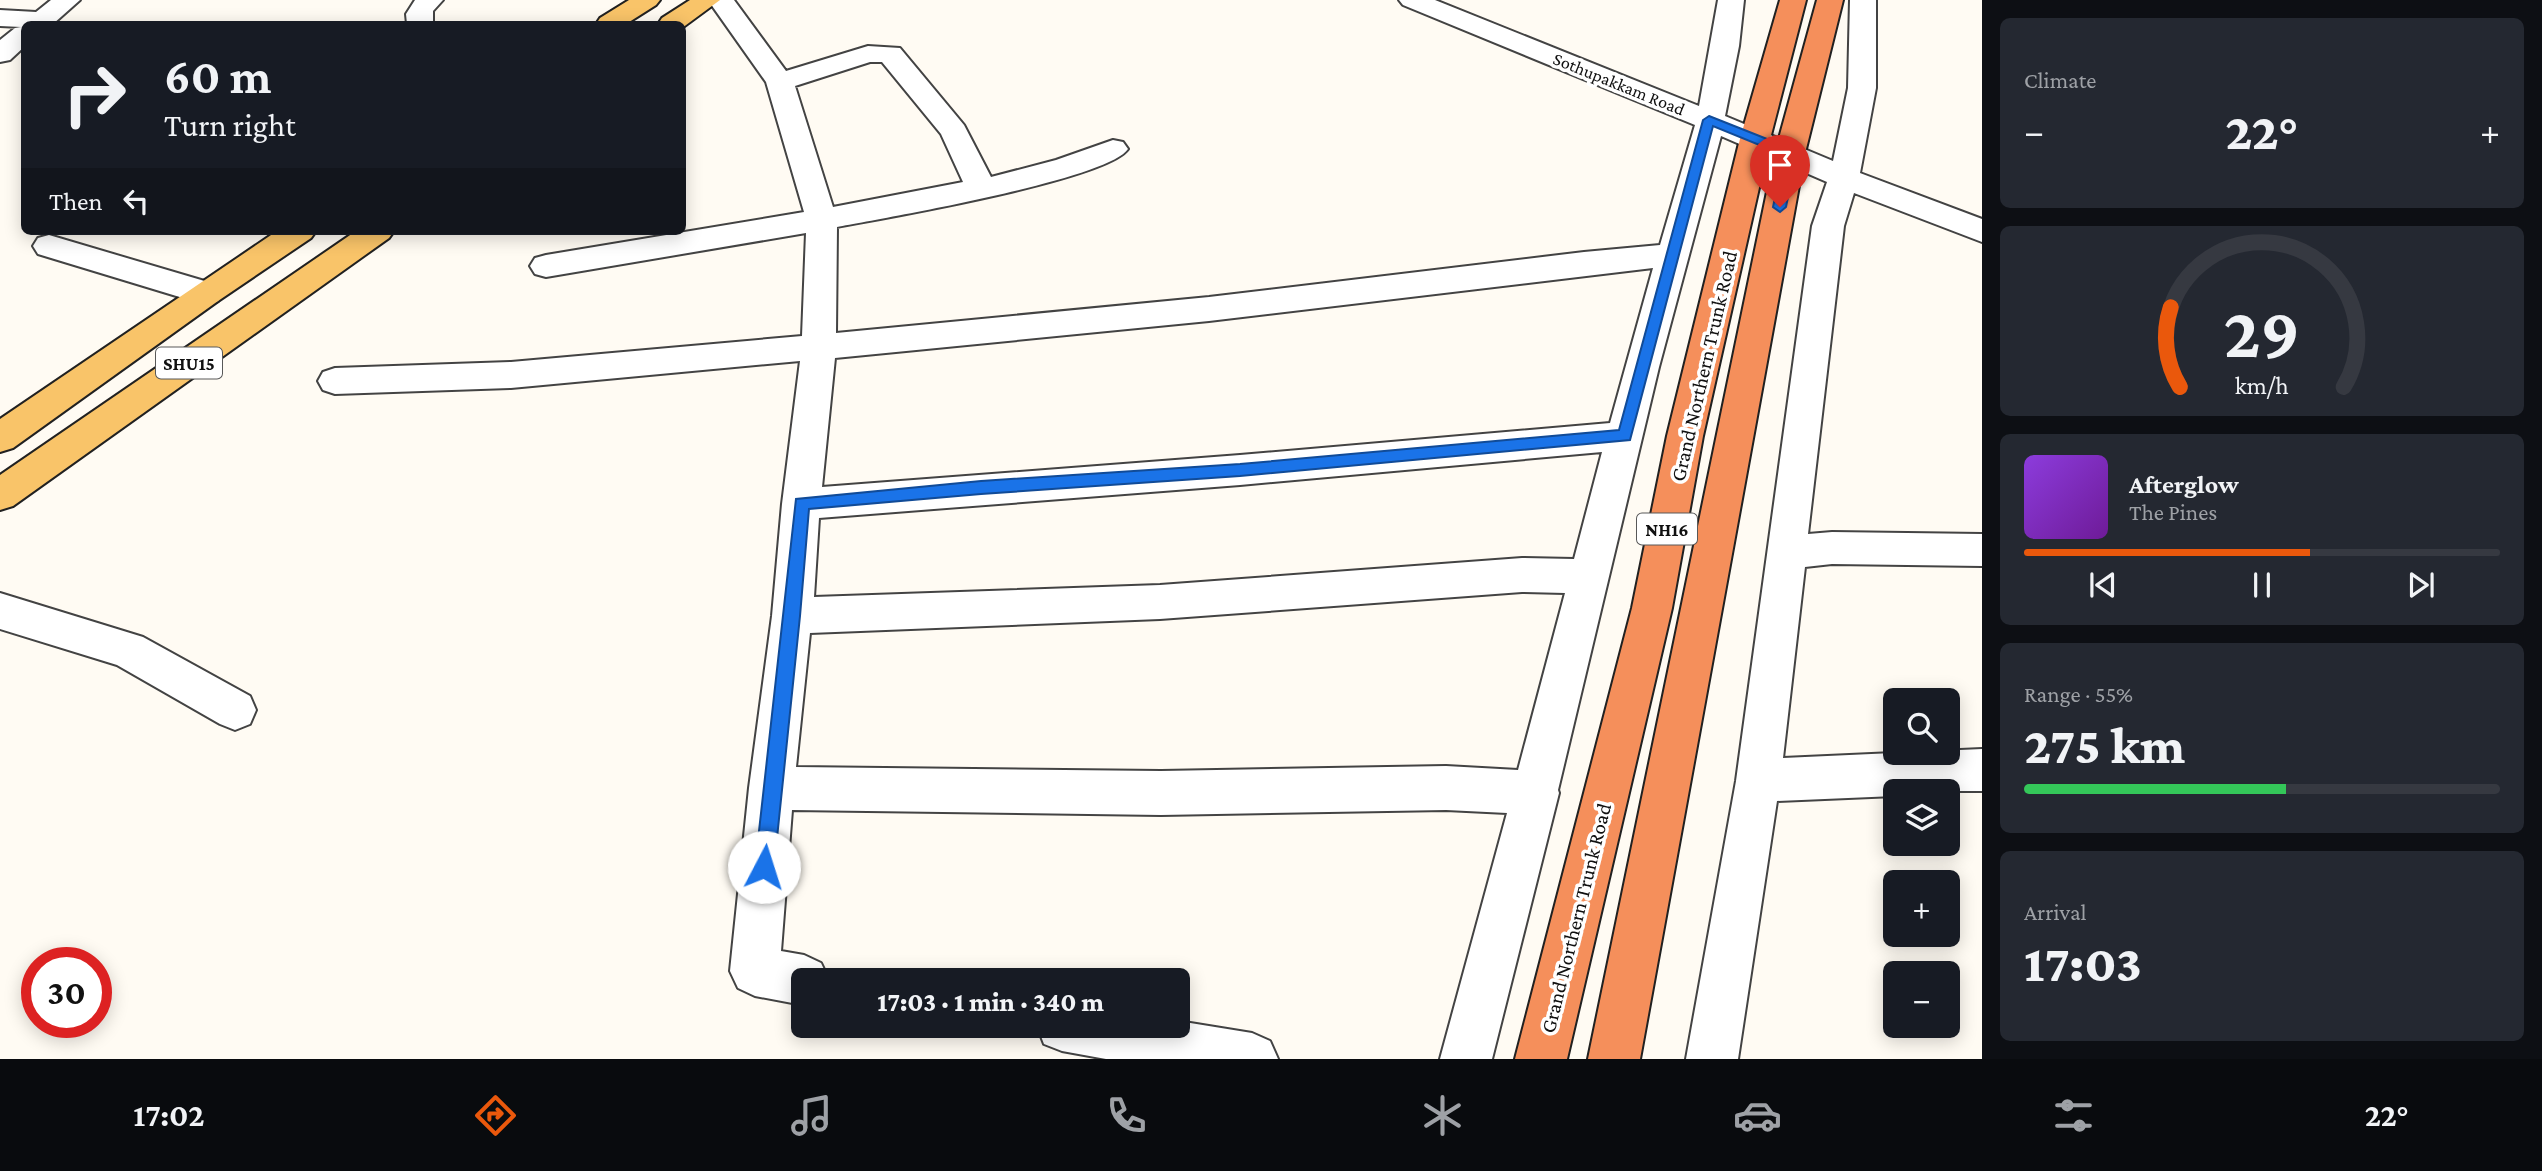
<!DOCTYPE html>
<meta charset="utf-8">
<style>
:root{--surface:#171b24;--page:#242831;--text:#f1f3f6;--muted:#9ea1a6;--line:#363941;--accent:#ea580c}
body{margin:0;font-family:"Crimson Pro",serif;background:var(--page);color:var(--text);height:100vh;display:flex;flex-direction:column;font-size:26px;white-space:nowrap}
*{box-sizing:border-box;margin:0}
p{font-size:23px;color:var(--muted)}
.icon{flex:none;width:38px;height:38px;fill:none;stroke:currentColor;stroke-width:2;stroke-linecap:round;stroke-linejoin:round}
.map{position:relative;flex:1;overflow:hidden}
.side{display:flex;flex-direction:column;gap:18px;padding:18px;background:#0d0f14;width:560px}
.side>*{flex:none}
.top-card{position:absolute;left:21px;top:21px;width:665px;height:214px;border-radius:10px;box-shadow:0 4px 18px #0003;background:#171b24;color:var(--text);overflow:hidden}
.buttons{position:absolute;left:1883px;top:688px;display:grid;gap:14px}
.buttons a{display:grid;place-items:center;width:77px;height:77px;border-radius:10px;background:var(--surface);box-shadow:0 4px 18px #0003;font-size:35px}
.speed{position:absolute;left:21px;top:947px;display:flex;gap:14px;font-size:35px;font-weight:700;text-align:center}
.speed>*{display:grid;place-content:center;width:91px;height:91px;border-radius:50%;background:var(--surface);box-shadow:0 4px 18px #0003;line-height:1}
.speed .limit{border:10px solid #d22;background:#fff;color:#111}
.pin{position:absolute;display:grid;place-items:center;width:60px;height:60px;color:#fff;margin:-72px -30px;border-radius:50% 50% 50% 0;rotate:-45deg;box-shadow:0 0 7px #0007}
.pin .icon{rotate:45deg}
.me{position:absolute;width:77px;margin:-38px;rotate:5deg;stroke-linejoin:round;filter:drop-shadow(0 0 5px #0008)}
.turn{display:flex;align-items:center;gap:24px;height:147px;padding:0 28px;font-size:32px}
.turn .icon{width:91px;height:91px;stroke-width:2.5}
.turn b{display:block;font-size:49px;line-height:60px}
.then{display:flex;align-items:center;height:66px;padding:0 28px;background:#0003;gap:14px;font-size:26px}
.big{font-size:52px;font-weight:800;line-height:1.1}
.side .tile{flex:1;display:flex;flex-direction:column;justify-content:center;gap:10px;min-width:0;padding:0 24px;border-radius:10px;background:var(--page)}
.side .dial{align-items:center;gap:0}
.dial svg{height:182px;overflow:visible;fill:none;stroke:var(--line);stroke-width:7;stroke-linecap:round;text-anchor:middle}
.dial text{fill:var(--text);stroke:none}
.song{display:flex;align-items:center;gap:21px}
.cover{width:84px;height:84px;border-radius:10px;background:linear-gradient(135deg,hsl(270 70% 55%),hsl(280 70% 35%))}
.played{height:7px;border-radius:4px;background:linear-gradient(90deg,var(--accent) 60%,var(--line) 60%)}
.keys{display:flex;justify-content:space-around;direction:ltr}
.heat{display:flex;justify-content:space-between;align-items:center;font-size:38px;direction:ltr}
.charge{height:10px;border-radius:5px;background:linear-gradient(90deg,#34c759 55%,var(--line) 0)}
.trip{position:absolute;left:791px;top:968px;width:399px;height:70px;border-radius:10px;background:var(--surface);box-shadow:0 4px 18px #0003;font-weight:800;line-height:70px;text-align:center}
.tabs{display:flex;height:112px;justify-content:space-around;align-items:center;background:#090b0e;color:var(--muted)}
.tabs .icon{width:49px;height:49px}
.tabs .selected{color:var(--accent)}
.tabs b{font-size:32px;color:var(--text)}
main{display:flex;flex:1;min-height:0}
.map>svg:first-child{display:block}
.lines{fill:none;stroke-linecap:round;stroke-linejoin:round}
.minor-casing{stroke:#434343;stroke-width:4}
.major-casing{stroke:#212121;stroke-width:4}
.highway-casing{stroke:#212121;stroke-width:4}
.minor{fill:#fff;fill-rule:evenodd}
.major{fill:#f9c469;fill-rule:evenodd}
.highway{fill:#f58f5b;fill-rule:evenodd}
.route{fill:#1a73e8;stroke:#114b97;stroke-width:2}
.labels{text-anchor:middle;stroke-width:7;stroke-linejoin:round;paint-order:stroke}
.far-street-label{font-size:18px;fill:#101010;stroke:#fff}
.shield{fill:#fff;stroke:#585858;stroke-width:2}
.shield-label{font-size:19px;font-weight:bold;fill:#101010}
.street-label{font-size:21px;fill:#101010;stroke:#fff}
</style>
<main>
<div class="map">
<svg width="1982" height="1059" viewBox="0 0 1982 1059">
<rect width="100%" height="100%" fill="#fffbf3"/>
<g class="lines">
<defs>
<path id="minor" d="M51,0H80L53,24H24V47L10,60L0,62V40L15,28L21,27L0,26V10L36,12Z
M415,0H443L433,11V24H407L406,14Z
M708,0H734L786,71L868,46L900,48L964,125L991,177L1056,160L1113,140L1123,142L1128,149C1107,180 884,218 837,227L836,333L1209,297L1584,252L1660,245L1695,125L1403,5L1399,0H1435L1699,106L1718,0H1744L1739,46L1725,116L1833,161L1848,88L1850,0H1876V88L1860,173L1982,219V242L1854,193L1844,226L1808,534L1832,532L1982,534V566L1832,564L1805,567L1783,758L1982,749V791H1895V796L1777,801L1738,1059H1686L1736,781L1812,226L1827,182L1721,136L1659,367L1558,790L1559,793L1492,1059H1440L1507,813L1446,810L1161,815L792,810L781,951L804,955L821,963L829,980H803V1005L755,996L738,988L730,971L749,788L772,616L782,504L800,361L511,388L335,394L323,390L318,381L323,372L335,368L511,362L802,336L806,233L546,277L535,274L530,266L535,258L546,255L804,212L766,82ZM870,62H882L941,134L963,182L833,207L795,86ZM1653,268L1610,423L1240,455L822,487L835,358L1209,321ZM1602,452L1574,559L1522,558L1160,585L814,597L819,518L1240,485ZM1522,592L1565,593L1518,770L1446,766L1161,771L796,767L810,633L1160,619Z
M49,235L218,285L222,293L218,301L206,305L38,254L33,246L38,238Z
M0,593L143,637L250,696L256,710L250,724L235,730L220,724L117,665L0,629Z
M1178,1021L1252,1033L1270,1041L1278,1059H1106L1062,1051L1044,1044L1037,1026H1178Z"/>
<path id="major" d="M629,0H660L656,5L626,24H596L600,18Z
M690,0H720L682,28V24H658L662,18Z
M277,231H316L311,238L218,301L13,448L0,452V419Z
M356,231H394L389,238L13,506L0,510V475Z"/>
<path id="highway" d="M1780,0H1806L1770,139L1703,436L1672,608L1567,1059H1515L1632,608L1667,436L1740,139Z
M1817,0H1843L1805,153L1640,1059H1588L1775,153Z"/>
</defs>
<use href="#minor" class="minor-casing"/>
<use href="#major" class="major-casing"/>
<use href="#highway" class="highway-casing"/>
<use href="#minor" class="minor"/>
<use href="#major" class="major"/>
<use href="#highway" class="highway"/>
</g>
<path class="route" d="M1709,116L1795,150L1797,153L1786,207L1780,212L1773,207L1784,155L1713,126L1630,440L1240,476L981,494L809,509L800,616L774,867L771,873L764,876L757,873L755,867L796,499L981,481L1240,464L1619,430L1703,120Z"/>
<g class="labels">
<g class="far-street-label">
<text transform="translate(1619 84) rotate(22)" y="6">Sothupakkam Road</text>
</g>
<g class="shield">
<rect x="156" y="347.5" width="66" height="31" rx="5"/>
<rect x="1637" y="513.5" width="60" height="31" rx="5"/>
</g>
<g class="shield-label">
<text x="189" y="370">SHU15</text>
<text x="1667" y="536">NH16</text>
</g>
<g class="street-label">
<text transform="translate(1704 366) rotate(-77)" y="7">Grand Northern Trunk Road</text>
<text transform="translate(1576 918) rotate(-76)" y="7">Grand Northern Trunk Road</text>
</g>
</g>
</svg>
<div class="buttons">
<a><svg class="icon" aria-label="search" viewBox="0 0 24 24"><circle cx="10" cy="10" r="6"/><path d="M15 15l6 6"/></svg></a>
<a><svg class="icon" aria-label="layers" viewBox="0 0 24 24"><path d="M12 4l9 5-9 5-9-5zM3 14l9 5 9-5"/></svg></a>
<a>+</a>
<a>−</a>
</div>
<div class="speed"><div class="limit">30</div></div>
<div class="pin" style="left:1780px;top:207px;background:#d93025"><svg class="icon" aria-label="arrive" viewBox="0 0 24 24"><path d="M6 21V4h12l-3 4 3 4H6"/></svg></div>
<svg class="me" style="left:764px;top:867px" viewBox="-20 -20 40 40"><circle r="19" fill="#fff"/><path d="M0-13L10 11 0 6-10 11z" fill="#1a73e8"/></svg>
<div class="trip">17:03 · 1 min · 340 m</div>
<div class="top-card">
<div class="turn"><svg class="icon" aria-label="right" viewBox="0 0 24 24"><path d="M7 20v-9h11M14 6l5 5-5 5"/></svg><div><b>60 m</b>Turn right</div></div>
<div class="then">Then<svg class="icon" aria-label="left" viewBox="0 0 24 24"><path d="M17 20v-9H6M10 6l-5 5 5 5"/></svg></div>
</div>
</div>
<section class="side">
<div class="tile"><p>Climate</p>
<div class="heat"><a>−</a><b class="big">22°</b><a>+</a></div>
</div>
<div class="tile dial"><svg viewBox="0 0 100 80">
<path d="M14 69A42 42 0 1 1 86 69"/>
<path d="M14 69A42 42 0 0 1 10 34" stroke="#ea580c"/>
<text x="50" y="56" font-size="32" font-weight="700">29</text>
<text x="50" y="72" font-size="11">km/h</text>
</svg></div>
<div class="tile">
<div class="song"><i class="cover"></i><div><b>Afterglow</b><p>The Pines</p></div></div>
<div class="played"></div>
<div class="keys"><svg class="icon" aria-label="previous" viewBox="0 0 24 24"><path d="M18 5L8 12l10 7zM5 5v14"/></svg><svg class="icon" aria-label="pause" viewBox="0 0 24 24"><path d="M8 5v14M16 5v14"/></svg><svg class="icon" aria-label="next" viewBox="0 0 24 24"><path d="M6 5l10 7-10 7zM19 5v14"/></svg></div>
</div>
<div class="tile"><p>Range · 55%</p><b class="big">275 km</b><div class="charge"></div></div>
<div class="tile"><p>Arrival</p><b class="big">17:03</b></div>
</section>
</main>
<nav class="tabs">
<b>17:02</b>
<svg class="icon selected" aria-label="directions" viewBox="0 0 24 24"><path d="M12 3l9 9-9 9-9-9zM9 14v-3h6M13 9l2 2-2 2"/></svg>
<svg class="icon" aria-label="music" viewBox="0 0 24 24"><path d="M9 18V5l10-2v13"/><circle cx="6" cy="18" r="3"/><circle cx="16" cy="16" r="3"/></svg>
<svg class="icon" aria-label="phone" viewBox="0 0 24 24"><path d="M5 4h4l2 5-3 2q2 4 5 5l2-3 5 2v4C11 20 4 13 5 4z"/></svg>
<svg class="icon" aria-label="climate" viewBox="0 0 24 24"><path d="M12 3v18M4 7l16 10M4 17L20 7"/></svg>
<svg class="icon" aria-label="car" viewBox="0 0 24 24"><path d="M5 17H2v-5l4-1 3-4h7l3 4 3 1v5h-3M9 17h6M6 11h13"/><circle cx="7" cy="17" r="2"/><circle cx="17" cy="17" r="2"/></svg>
<svg class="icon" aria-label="filters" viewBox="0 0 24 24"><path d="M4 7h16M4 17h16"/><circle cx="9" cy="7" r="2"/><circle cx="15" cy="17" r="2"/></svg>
<b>22°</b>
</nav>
